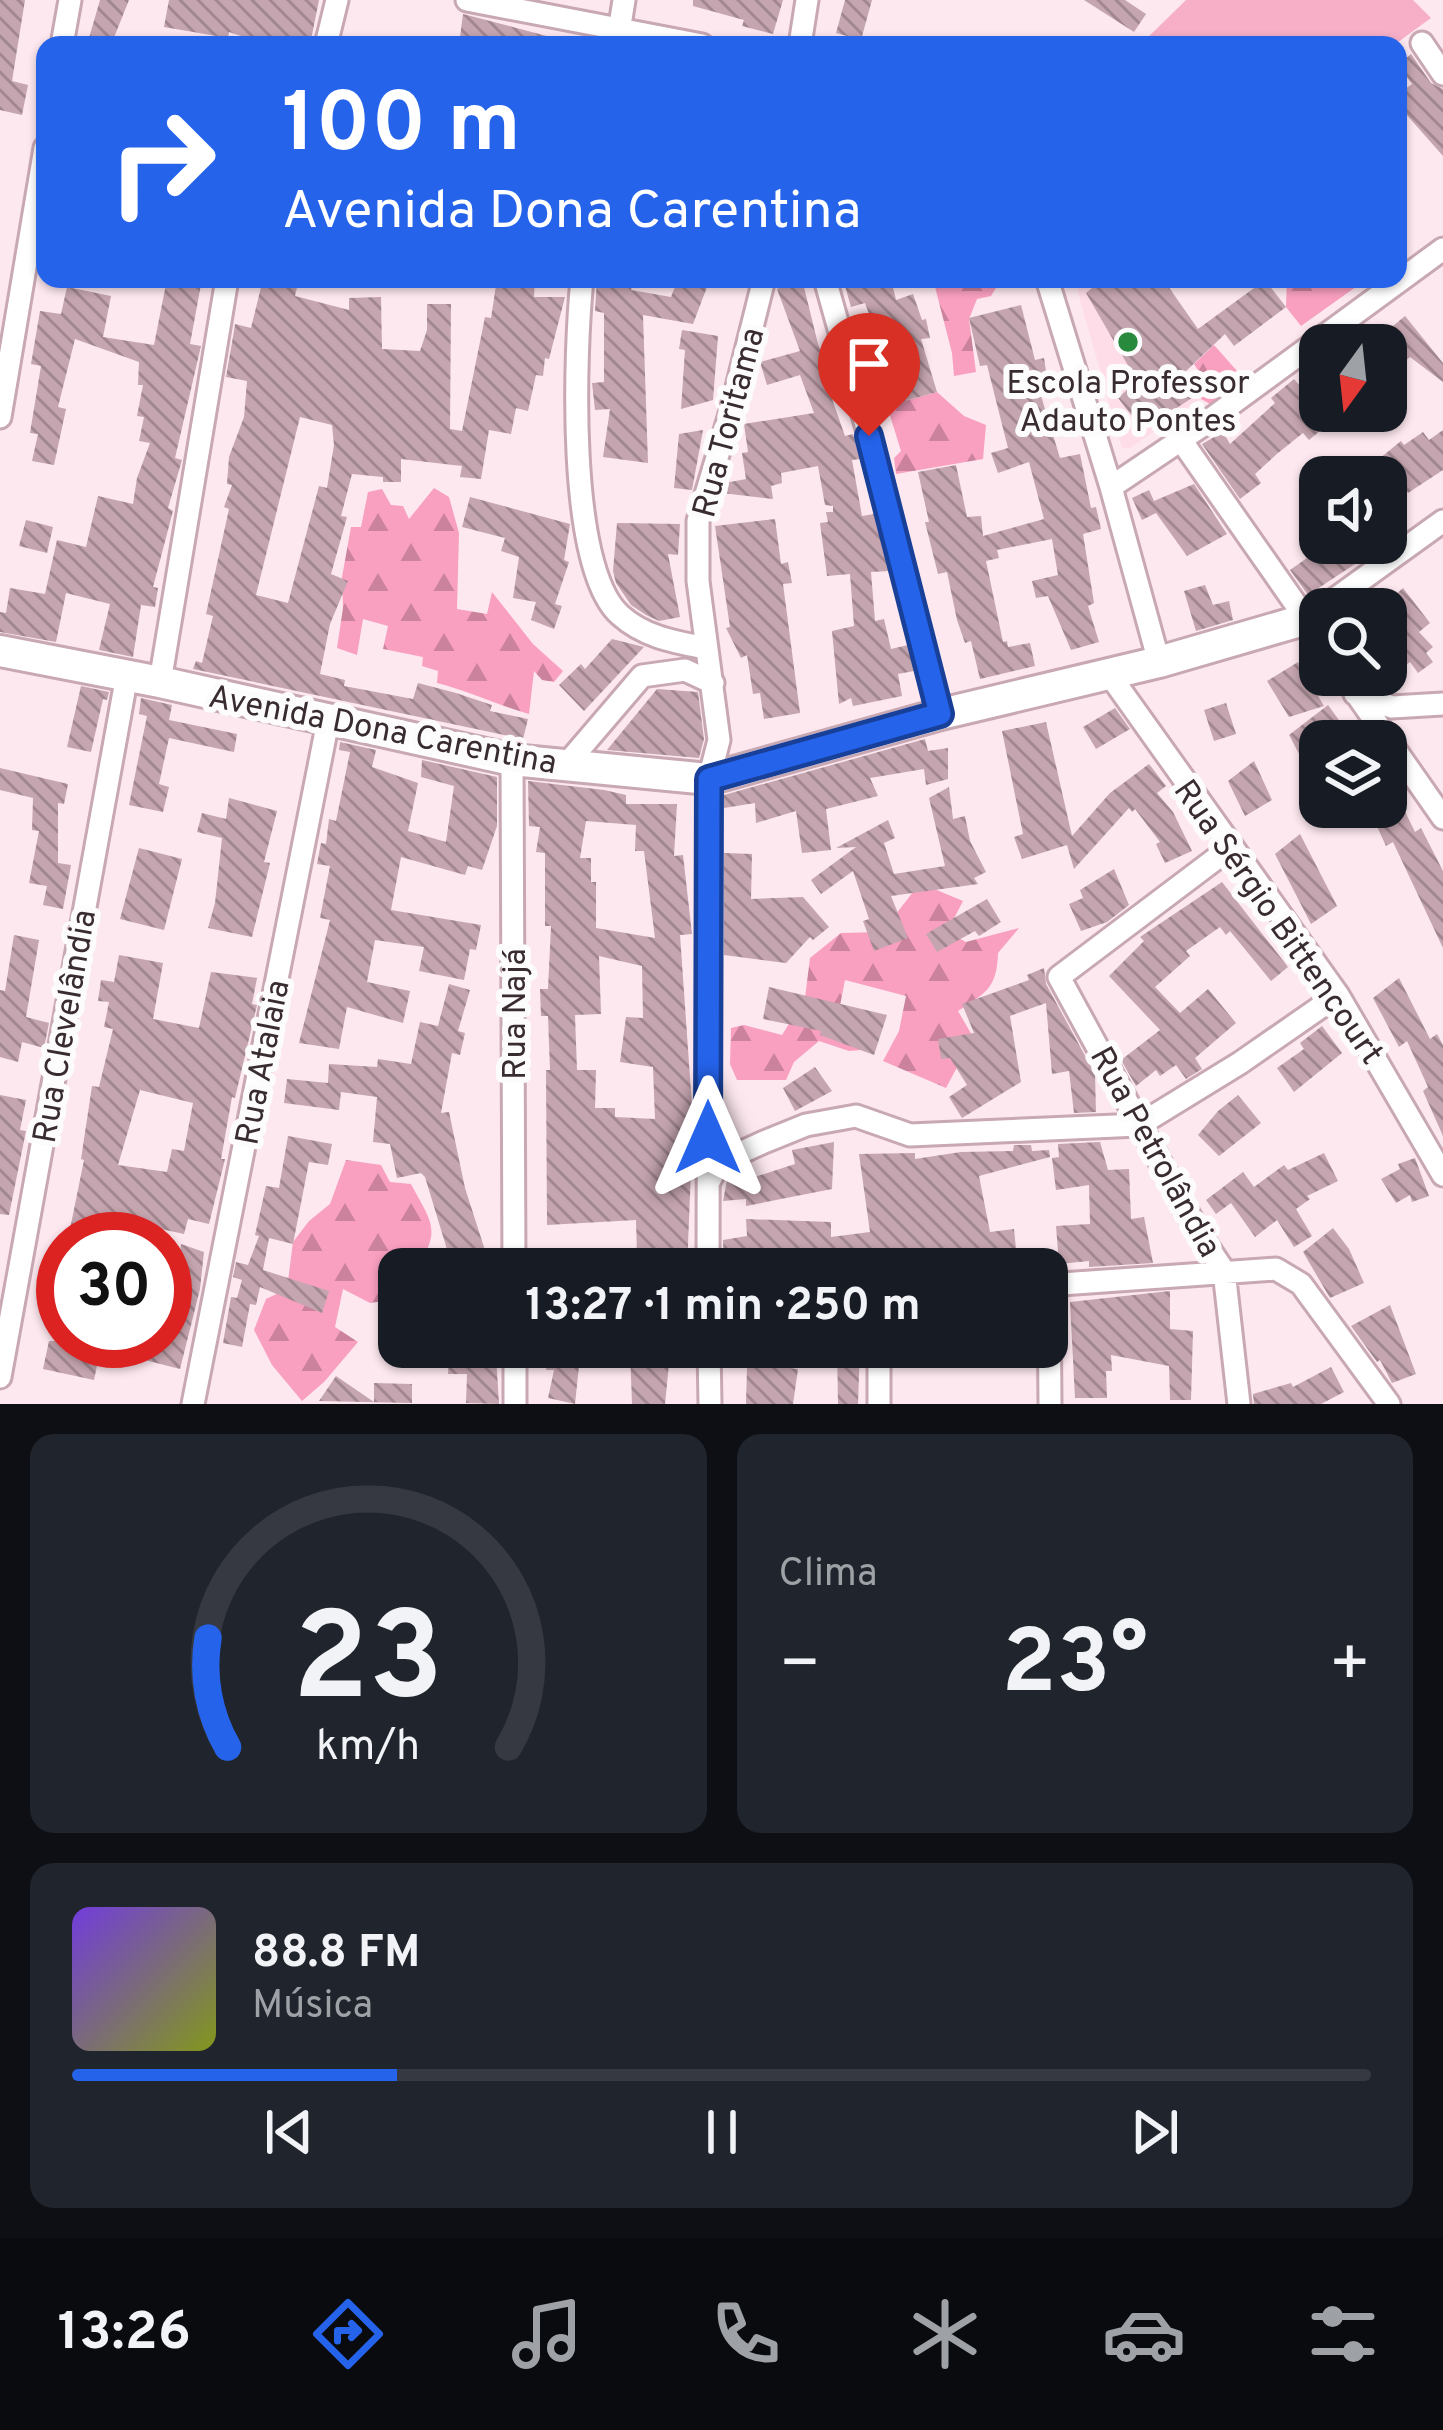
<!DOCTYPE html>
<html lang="pt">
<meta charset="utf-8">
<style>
:root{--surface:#171b24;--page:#20242c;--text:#f1f3f6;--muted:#9ea1a6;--line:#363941;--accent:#2563eb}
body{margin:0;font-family:Overpass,sans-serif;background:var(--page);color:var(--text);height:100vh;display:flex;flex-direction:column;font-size:45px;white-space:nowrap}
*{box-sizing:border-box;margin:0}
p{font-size:39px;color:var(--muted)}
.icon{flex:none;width:66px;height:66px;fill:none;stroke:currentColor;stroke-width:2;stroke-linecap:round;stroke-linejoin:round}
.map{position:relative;height:1404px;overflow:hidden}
.side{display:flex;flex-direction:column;gap:30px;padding:30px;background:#0d0f14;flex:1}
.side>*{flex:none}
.banner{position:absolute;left:36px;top:36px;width:1371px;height:252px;border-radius:24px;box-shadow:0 3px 9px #0004;background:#2563eb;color:#fff;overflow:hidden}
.needle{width:78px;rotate:195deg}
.tools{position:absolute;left:1299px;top:324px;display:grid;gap:24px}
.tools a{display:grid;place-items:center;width:108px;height:108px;border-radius:24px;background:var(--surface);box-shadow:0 3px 9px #0004;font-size:60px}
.speed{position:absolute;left:36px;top:1212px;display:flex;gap:24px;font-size:60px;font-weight:700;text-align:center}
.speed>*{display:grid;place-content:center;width:156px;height:156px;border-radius:50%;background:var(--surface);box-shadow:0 3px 9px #0004;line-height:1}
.speed .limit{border:18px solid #d22;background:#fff;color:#111}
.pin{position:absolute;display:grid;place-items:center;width:102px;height:102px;color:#fff;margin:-123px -51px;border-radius:50% 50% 50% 0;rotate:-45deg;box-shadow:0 0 12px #0007}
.pin .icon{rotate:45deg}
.me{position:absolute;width:132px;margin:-66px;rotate:0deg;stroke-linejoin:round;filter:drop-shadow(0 0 9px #0008)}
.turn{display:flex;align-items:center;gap:42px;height:252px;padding:0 48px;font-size:54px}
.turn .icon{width:156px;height:156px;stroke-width:2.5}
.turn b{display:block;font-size:84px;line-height:102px}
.big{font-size:90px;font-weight:700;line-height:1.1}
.side .tile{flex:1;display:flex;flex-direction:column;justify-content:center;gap:18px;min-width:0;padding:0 42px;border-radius:24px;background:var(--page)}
.side .dial{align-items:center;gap:0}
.dial svg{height:312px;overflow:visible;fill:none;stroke:var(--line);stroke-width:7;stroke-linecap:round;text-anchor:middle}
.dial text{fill:var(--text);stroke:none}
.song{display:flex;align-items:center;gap:36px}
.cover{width:144px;height:144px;border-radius:18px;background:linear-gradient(135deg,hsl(260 70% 55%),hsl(70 70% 35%))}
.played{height:12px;border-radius:6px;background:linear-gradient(90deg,var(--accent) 25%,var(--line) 25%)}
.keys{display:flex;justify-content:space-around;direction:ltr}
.heat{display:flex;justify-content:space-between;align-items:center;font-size:66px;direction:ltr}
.side .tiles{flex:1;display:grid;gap:30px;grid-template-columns:1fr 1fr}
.tile:last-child{grid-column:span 2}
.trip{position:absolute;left:378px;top:1248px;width:690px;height:120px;border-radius:24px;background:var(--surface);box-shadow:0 3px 9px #0004;font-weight:700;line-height:120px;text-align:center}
.tab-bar{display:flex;height:192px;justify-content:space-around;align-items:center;background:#090b0e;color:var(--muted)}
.tab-bar .icon{width:84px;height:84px}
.tab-bar .current{color:var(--accent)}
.tab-bar b{font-size:54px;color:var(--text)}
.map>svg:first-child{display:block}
.built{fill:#ffdde8}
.forest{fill:url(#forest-firs)}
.park{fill:#f7afc8}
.building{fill:url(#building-back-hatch);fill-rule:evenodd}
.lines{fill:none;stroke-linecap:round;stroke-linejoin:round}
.street-casing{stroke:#c8a8b2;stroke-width:27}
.secondary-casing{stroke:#c8a8b2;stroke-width:36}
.street{stroke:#fff;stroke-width:21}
.secondary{stroke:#fff;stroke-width:30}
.route-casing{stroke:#184099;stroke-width:30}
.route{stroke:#2563eb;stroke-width:21}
.poi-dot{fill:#29893c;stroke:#fcfcfc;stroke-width:4.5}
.labels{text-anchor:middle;stroke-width:12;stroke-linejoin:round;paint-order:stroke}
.poi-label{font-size:33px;fill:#392c30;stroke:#fcfcfc}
.street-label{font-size:33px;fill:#392c30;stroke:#fcfcfc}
</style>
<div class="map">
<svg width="1443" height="1404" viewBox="0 0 1443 1404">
<defs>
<pattern id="forest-firs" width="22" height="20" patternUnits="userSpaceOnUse" patternTransform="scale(3)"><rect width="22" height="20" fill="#f99fc0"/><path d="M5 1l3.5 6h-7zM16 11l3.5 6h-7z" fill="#cb829c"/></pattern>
<pattern id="building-back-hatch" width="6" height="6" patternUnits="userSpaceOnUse" patternTransform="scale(3)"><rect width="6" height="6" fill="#c5a5af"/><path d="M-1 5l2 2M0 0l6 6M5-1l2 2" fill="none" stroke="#a1878f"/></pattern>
</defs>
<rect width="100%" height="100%" fill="#fde8ef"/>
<path class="built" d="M1088,279H1125L1201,399L1130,448H1122L1077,289Z"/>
<path class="forest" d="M933,279H993L999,283L991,296L977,299L969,319L976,372L954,376L952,353Z
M1287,279H1367L1301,326L1286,307Z
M1214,345L1246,381L1230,397L1212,405L1201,399V375L1194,364Z
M937,392L964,416L986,425L983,459L896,474L894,458L901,451L887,406Z
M434,488L449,497L459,533L457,609L487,614L492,592L533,644L563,671L554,682L542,680L534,671L529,714C497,705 469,691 437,683L438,671L422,666L423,657L383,649L388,626L363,619L357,655L337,648L343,608L342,577L351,527H361L368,492L382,489L391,505L403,506L409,519Z
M920,883L963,901L947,932L966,942L1019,928L998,953C997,988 986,993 958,1011L976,1042L962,1058L946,1088L883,1061L899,1031L906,996L845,980L837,1021L873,1049L849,1051L819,1041L794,1062L786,1080H737L730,1064L731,1028L744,1025L782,1035L805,998L810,958L841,933L882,932Z
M346,1160L381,1165L390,1182L411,1184C431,1222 443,1231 415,1269H399V1299L370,1303L343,1289L335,1327L358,1342L324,1382L302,1401L272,1365L254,1330L266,1299L287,1289L293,1242L309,1221L330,1204Z"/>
<path class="park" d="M1186,0H1413L1431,18L1394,45H1140Z"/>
<path class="building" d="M0,0H25L12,81L28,85L22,115L0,110Z
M100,0H129L111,45H87Z
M169,0H319L310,45H268L229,32L228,38L164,27Z
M693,0H783L773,34L742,26L744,20L693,6Z
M845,0H872L861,40L836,33Z
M1084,0H1125L1146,14L1134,32Z
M463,14L558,39V45H459Z
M1411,54L1431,83L1443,89V156L1398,105V94L1412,84L1398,65Z
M167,279H202L190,344L201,346L175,458L182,460L168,508L173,511L153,587L158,588L155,607L141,605L133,657L99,650L110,604L66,593L56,642L0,632V612L6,613L10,588L45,594L57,540L86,547L98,496L133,504L137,478L150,443L139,441L144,417L137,416L143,385H138L139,362L75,339L58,407L66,409L54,465L32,461L38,434L30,433L41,366L31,364L40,311L61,314L67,287L111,296L103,337L154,345Z
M263,279L298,283L295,296L349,310V298L381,297L382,349L420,351L427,330V304H451L450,429L462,431L485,317L491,318L497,279H535L534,297H565L549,359L545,358L543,376L536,375L528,411L516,408L511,434L489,430L481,479L460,477L462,466L401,459V482H383V477L352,474L341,516L347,517L331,574L348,581L330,624L320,674L345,680L344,686L413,699L418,683L456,693L492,705L490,711L528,719L523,739L193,669L196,661L202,663L213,616L206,614L229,509L224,507L232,485L227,484L229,457L244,417L247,381L226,377L234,331L235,324L251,328ZM300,417L332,425L334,445L327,488L319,486L288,603L256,595Z
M597,279H634L631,290L671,297L678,279H710L693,324L643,315L648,463L603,457L610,409L595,410L592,383L604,382V313L595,311Z
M784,279H802L818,344L837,390L830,393L845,436L853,434L860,459L852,460L862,516L874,514L889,571L871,572L875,621L884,619L891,649L908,645L914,671L898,674L902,696L853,706L851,698L839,704L832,631L854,626L850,574L827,576L820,523L828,522L826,512H833V506L825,505L818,466L781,473L782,483L771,486L773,499L722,493L725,483L746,479L742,453L748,452L744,424L814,413L800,375L767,385L760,362L800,351L777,289L785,285Z
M843,279H891L896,300L913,294L922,320L926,319L930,338L921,339L937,392L887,406L879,382L890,379L876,333L865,303L851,307Z
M1103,279H1163L1198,329L1265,280L1286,307L1234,346L1225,334L1184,373L1198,394L1143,430L1118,398L1137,381L1086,293Z
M1021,305L1035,360L1044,358L1048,384L1038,386L1060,458L1080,454L1091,508L1096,507L1101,529L1083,534L1094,603L1088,606L1099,642L1071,650L1048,596L1036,598L1032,581L1058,575L1052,539L997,550L999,558L986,561L1003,642L1007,641L1008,647L1030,643L1035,666L980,679L971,641L965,643L957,620L947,572L938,574L925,522H929L918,472L956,465L967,517L981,516L983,536L1044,519L1029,462L998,473L991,453L1008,448L987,365L980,366L969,318Z
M1405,316L1443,363V382L1410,357L1386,377V345H1370Z
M682,330L718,336L713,400L681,409L685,350L679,349Z
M1320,372V411H1344L1309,440L1303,433L1278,453L1255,474L1261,483L1240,499L1202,444L1223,432L1230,444L1275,403L1271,398L1294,379L1300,386Z
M703,430L692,490L674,488L679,434Z
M1443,430V470L1408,493L1397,477H1357L1401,441L1404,445L1423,432L1429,440Z
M1194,484L1227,534L1187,556L1156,513L1142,520L1132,498L1149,490L1154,501Z
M470,497L570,524L564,560L569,562L555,604L562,606L554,629L531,620L536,602L513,598L519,557L501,551L505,538L462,527Z
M775,519L781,564L788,562L792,583L783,584L800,713L764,719L760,693L753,694L747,655L741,658L726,628L730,627L715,526Z
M26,520L53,527L47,553L19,546Z
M617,523L680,524L678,555L668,554L680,617L659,621L646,615L631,605L616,583L613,571Z
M1328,543H1387L1308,595L1290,570Z
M1205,585L1213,605L1229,601L1233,620L1196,631L1184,591Z
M1403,588L1430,623L1419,632L1433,647L1426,653L1433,662L1418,673L1410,662L1386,679V603Z
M612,639L644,647L584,711L559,685L581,664L585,669Z
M1298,662L1324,706L1289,717L1267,681Z
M81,686L109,692L107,700L103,699L91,752L67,747Z
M657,689L698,692L704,739L699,758L607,750Z
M141,698L172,705L169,720L237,734L234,752L169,738L159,784L169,787L163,812L129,805L147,716L139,714Z
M1226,703L1236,734L1214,741L1204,710Z
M1328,705L1354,741H1320V793L1289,735Z
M1115,708L1130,729L1096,749L1083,727Z
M1046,722L1072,836L1110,793L1149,764L1166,786L1157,793L1173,812L1192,851L1165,863L1156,844L1160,842L1135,809L1132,812L1129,808L1074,869L1067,845L1022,859L1014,837L1023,834L1002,731Z
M925,739L928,751L948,748V779L926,785L924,769L870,778L878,796L826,809L831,850L802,853L796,811L756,823L755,803L724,808V795Z
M340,742L376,750L372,767L418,783L408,831L446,842L454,786L421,777L422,760L497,777V826L482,870L468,866L465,875L401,857L391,910L481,925L476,950L470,949L464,980L419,971L424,947L375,940L367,982L410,991L403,1023L347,1007L339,1049L299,1043L330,920L320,918L330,866L317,864L321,843L326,844L329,819L336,821L350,752L339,750Z
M1254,761L1272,800L1245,816L1228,781Z
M0,768L68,784L64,804L58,803V863L71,865L63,909L43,905L47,886L29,883L39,831L32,830L33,798L0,790Z
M1386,773L1415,832L1421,828L1443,871V948L1393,842L1386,846L1368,807H1386Z
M528,781L604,790L626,795V804H677L674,856L683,855L692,934L680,935L693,1120L687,1269H657L658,1254L637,1255L636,1220L547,1225L546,1070H550L548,1016H541L540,989H548L551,926H545V853L536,852L540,827L529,826ZM586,821L636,825L635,851H644L655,938L596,928V882H591V858H580ZM599,956L642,966L643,1018L626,1017L620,1062L653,1067L655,1119L615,1117V1108H595L596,1070H577L575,1015L601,1014Z
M949,787L953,819L965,816L970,841L986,872L974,878L978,884L891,896L908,938L874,951L863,921L869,919L853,871L821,894L811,880L856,847L836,848L888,820L895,838L884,843L894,874L945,866L929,798Z
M229,798L277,811L264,862L270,863L252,937L208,928L215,903L222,838L197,832L202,813L226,819Z
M1300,834L1337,906L1311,924L1275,854Z
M139,848L182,859L164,930L120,919Z
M724,853L752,854L751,899L803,897L829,927L813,940L810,937L786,963L724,955Z
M1114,869L1129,905L1107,922L1081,931L1069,904L1083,898L1080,890Z
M1222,882L1288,967L1271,981L1230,931L1226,935L1220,927L1186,951L1190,956L1155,987L1180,1013L1208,989L1236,1023L1195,1058L1202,1069L1186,1079L1176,1065L1160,1076L1156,1070L1136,1086L1121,1060L1160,1030L1109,976L1144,941L1140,937Z
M987,899L1001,922L979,936L975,931L937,952L926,934Z
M14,935L39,940L26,1017L49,1023L44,1048L22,1042L18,1062L0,1057V990L5,991Z
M119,955L163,963L153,1019L199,1028L211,972L257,978L252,1004L257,1005L235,1098L232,1097L221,1159H225L209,1224L188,1219L184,1234L147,1226L145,1239H97L69,1234L84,1160L81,1159L92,1086L99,1087L113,1029L104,1027L109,1002L98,1001L101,980L114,982ZM140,1090L193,1103L184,1151L172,1149L167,1172L118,1165Z
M1044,968L1046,984L1095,1074L1096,1112L1074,1113L1069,1071L1052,1074L1046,1003L1010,1016L1021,1082L962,1118L949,1097L967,1085L950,1058L941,1059L938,1039L974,1033L962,1004L1029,980L1027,975Z
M1399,978L1430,1039L1437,1034L1443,1045V1136L1423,1091L1428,1087L1407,1041L1399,1047L1373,998Z
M449,984L470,990L458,1031L465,1033L460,1055L452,1053L441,1113L449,1112L465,1188L491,1269H453L425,1177L421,1173L397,1178L390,1144L373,1142L377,1097L341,1092L339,1110L284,1103L287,1079L328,1083L329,1064L377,1067L378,1059L411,1064L420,1022L438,1026Z
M769,987L887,1015L874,1055L820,1035L821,1031L763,1019Z
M1322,1026L1342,1053L1294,1092L1277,1068L1304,1049L1300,1043Z
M815,1067L832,1091L795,1111L783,1088Z
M0,1095L26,1100L20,1130L26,1131L9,1215L0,1214Z
M1238,1095L1261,1123L1219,1156L1198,1135L1218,1111Z
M288,1136L332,1144L328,1165L309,1162L293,1244L269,1238L263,1270L329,1291L322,1313L260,1287L256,1305L250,1304L242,1347L223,1343L231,1297L237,1298L242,1280L233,1277L236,1262L248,1265L259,1236L255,1235L266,1186L279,1188Z
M834,1142L832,1189L746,1206V1199L723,1201L727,1180L732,1179L733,1184L795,1164L792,1150Z
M1100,1142L1108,1170L1129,1169L1131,1219L1144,1217L1153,1263L1089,1267V1261L1059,1264L1056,1226L1090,1224L1089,1185L1056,1190L1052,1158L1059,1157L1058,1144Z
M1014,1145H1031L1032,1151L1049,1150L1050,1157L979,1176L990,1232L1014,1229L1018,1269H961L960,1264L906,1269H765L764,1256L724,1263L723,1240L747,1236L746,1219L831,1222V1237L870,1232L859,1154L915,1153V1159L961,1152L1013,1151Z
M1324,1153L1338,1181L1307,1196L1310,1199L1296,1209L1312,1236L1294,1247L1277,1220L1255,1237L1231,1203L1216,1214L1206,1200L1243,1172L1254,1187L1284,1165L1288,1170Z
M1415,1158L1429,1196L1412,1202L1410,1195L1396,1203L1381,1179L1400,1169L1398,1164Z
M1333,1228L1349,1249L1364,1283L1330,1298L1303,1252Z
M181,1244L204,1252L200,1289L180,1369L137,1358L141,1341H165V1297L169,1282L176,1283Z
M1170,1291V1329L1193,1331L1191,1400H1170L1169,1366L1111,1355L1112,1371H1106L1107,1398H1075L1070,1302Z
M1390,1305L1416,1374L1392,1383L1380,1360L1377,1362L1351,1326Z
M49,1341H87L85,1353L99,1356L94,1380L43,1369Z
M548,1347H581L575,1404L548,1398L554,1370H546Z
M766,1347H789V1368L798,1369L793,1404H746L747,1368H766Z
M837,1347H860L858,1404H838Z
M630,1350L670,1354L665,1404H632Z
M449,1354L496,1355L499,1404L466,1403L467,1374H448Z
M1331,1367L1344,1392L1321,1404H1254L1253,1394L1291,1383L1293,1387Z
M336,1376L374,1402V1383L412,1384V1403L319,1401Z"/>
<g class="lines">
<defs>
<path id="street" d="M467,0L702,45
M1422,43L1443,74
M62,45L70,0
M326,45L337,0
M617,45L624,0
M800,45L807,0
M582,279C575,350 566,567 620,615C644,637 675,642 706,648
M825,279L880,475L941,714
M1047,279L1111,487L1159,662
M0,417L45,148
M1181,440L1320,639
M1111,487L1200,427L1443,249
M1321,609L1443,521
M1109,674L1338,995L1443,1175
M1343,675L1443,818
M160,682L227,279
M1355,694L1392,707L1443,704
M512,760L514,1269
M565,766L642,676L685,670L713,683
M1230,848L1059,977L1200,1235L1224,1271L1239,1404
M710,1180L718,1163L764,1142L806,1125L856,1116L910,1135L1139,1125L1240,1063L1338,995
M708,1269L709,779L719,740L698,581V521L731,411L764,279
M1047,1285L1276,1269L1301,1284L1389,1404
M1049,1285L1050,1404
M515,1347V1404
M709,1347L710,1404
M0,1377L127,675
M193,1404L328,721
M879,1404V1347"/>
<path id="secondary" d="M0,651L160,682L512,760L709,779L941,714L1159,662L1307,619"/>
</defs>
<use href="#street" class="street-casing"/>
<use href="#secondary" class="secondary-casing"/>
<use href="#street" class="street"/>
<use href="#secondary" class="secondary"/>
</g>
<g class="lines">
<defs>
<path id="route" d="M708,1138L709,779L940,714L869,436"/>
</defs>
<use href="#route" class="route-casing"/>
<use href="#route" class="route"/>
</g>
<circle class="poi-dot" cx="1128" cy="342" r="12"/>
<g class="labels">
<g class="poi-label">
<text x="1128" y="393">Escola Professor<tspan x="1128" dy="38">Adauto Pontes</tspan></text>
</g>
<g class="street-label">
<text transform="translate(727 422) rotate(-75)" y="12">Rua Toritama</text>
<text transform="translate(383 728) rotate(11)" y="12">Avenida Dona Carentina</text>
<text transform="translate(1280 921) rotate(55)" y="12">Rua Sérgio Bittencourt</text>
<text transform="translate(513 1014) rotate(-90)" y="12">Rua Najá</text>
<text transform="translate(63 1026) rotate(-80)" y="12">Rua Clevelândia</text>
<text transform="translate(261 1062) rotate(-79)" y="12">Rua Atalaia</text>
<text transform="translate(1157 1151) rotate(61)" y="12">Rua Petrolândia</text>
</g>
</g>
</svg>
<div class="tools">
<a><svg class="needle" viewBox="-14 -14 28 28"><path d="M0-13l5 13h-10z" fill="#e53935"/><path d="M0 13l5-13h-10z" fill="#9ea1a6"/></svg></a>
<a><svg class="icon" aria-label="sound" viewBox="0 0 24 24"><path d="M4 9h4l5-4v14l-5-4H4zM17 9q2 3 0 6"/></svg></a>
<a><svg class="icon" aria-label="search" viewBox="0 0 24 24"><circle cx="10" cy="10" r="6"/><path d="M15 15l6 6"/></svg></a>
<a><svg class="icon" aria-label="layers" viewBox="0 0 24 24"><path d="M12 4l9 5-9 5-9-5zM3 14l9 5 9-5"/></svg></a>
</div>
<div class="speed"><div class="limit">30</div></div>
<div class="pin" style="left:869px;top:436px;background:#d93025"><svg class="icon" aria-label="arrive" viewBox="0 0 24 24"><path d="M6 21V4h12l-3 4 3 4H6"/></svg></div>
<svg class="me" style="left:708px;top:1138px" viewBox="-20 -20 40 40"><path d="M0-17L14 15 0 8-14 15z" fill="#2563eb" stroke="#fff" stroke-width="4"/></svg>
<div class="trip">13:27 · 1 min · 250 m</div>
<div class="banner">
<div class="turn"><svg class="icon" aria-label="right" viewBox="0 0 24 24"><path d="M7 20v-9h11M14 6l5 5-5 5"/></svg><div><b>100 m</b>Avenida Dona Carentina</div></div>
</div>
</div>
<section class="side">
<div class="tiles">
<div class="tile dial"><svg viewBox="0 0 100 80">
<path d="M14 69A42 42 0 1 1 86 69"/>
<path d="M14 69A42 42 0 0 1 9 41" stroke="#2563eb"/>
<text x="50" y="56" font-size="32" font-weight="700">23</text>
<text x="50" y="72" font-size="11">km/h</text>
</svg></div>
<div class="tile"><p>Clima</p>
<div class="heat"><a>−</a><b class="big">23°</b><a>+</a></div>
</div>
<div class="tile">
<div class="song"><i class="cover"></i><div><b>88.8 FM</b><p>Música</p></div></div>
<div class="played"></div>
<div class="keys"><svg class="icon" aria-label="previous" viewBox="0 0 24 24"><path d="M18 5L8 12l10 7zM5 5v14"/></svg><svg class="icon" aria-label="pause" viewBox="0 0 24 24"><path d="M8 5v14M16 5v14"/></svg><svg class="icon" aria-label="next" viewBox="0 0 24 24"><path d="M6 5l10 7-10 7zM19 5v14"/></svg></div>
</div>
</div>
</section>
<nav class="tab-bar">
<b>13:26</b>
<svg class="icon current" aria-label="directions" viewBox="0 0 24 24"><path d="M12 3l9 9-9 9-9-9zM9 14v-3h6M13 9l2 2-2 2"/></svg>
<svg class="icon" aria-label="music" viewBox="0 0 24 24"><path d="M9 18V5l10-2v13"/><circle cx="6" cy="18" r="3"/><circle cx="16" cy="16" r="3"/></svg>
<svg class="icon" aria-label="phone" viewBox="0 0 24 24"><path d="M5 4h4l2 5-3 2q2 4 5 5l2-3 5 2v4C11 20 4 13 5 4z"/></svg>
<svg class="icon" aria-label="climate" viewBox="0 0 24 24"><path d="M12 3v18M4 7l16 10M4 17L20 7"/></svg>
<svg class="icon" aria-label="car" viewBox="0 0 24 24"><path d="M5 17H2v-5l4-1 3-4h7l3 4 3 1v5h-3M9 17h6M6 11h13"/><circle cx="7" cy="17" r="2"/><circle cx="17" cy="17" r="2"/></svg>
<svg class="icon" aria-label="filters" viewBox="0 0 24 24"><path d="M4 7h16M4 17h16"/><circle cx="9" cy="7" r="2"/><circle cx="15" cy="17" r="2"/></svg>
</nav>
